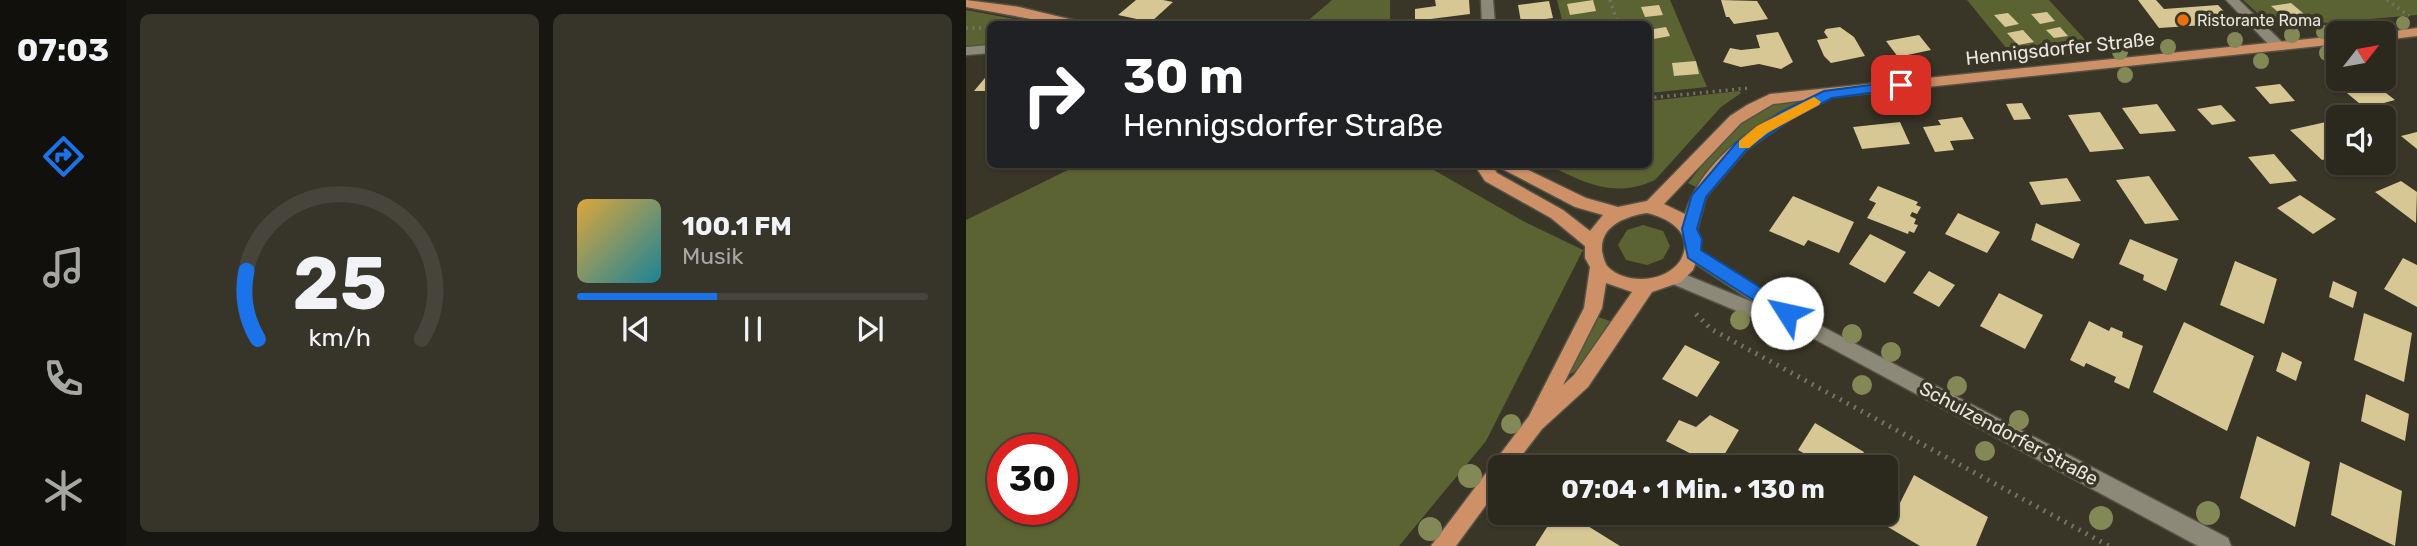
<!DOCTYPE html>
<html lang="de">
<meta charset="utf-8">
<style>
:root{--surface:#2b281d;--page:#37342a;--text:#f1f3f6;--muted:#a6a6a4;--line:#47443b;--accent:#1a73e8}
body{margin:0;font-family:Rubik,sans-serif;background:var(--page);color:var(--text);height:100vh;display:flex;flex-direction:column;font-size:26px;white-space:nowrap}
*{box-sizing:border-box;margin:0}
p{font-size:23px;color:var(--muted)}
.icon{flex:none;width:38px;height:38px;fill:none;stroke:currentColor;stroke-width:2;stroke-linecap:round;stroke-linejoin:round}
.map{position:relative;flex:1;overflow:hidden}
.details{display:flex;flex-direction:column;gap:14px;padding:14px;background:#181610;width:840px}
.details>*{flex:none}
.banner{position:absolute;left:21px;top:21px;width:665px;height:147px;border-radius:10px;box-shadow:0 2px 5px #0004,0 0 0 2px var(--line);background:#202124;color:#fff;overflow:hidden}
.needle{width:46px;rotate:59deg}
.controls{position:absolute;left:1360px;top:21px;display:grid;gap:14px}
.controls a{display:grid;place-items:center;width:70px;height:70px;border-radius:10px;background:var(--surface);box-shadow:0 2px 5px #0004,0 0 0 2px var(--line);font-size:35px}
.speed{position:absolute;left:21px;top:434px;display:flex;gap:14px;font-size:35px;font-weight:700;text-align:center}
.speed>*{display:grid;place-content:center;width:91px;height:91px;border-radius:50%;background:var(--surface);box-shadow:0 2px 5px #0004,0 0 0 2px var(--line);line-height:1}
.speed .limit{border:10px solid #d22;background:#fff;color:#111}
.pin{position:absolute;display:grid;place-items:center;width:60px;height:60px;color:#fff;margin:-30px;border-radius:14px;box-shadow:0 4px 10px #0006}
.me{position:absolute;width:77px;margin:-38px;rotate:305deg;stroke-linejoin:round;filter:drop-shadow(0 0 5px #0008)}
.turn{display:flex;align-items:center;gap:24px;height:147px;padding:0 21px;font-size:32px}
.turn .icon{width:91px;height:91px;stroke-width:2.5}
.turn b{display:block;font-size:49px;line-height:60px}
.details .card{flex:1;display:flex;flex-direction:column;justify-content:center;gap:10px;min-width:0;padding:0 24px;border-radius:10px;background:var(--page)}
.details .dial{align-items:center;gap:0}
.dial svg{height:182px;overflow:visible;fill:none;stroke:var(--line);stroke-width:7;stroke-linecap:round;text-anchor:middle}
.dial text{fill:var(--text);stroke:none}
.song{display:flex;align-items:center;gap:21px}
.cover{width:84px;height:84px;border-radius:10px;background:linear-gradient(135deg,hsl(40 70% 55%),hsl(190 70% 35%))}
.played{height:7px;border-radius:4px;background:linear-gradient(90deg,var(--accent) 40%,var(--line) 40%)}
.keys{display:flex;justify-content:space-around;direction:ltr}
.details .tiles{flex:1;display:grid;gap:14px;grid-template-columns:repeat(2,1fr)}
.trip{position:absolute;left:522px;top:455px;width:410px;height:70px;border-radius:10px;background:var(--surface);box-shadow:0 2px 5px #0004,0 0 0 2px var(--line);font-weight:700;line-height:70px;text-align:center}
main{display:flex;flex:1;min-height:0}
.tabs{display:flex;flex-direction:column;width:126px;justify-content:space-around;align-items:center;background:#11100c;color:var(--muted)}
.tabs .icon{width:49px;height:49px}
.tabs .active{color:var(--accent)}
.tabs b{font-size:32px;color:var(--text)}
.map>svg:first-child{display:block}
.green{fill:#5c6333;fill-rule:evenodd}
.building{fill:#d7c794}
.lines{fill:none;stroke-linecap:round;stroke-linejoin:round}
.minor-casing{stroke:#545246;stroke-width:3}
.major-casing{stroke:#545246;stroke-width:3}
.path-far1{stroke:#767266;stroke-width:3.5;stroke-dasharray:2 4.5;stroke-linecap:butt}
.path{stroke:#767266;stroke-width:5;stroke-dasharray:2 6;stroke-linecap:butt}
.minor{fill:#8d8979;fill-rule:evenodd}
.major{fill:#cd9067;fill-rule:evenodd}
.tree{fill:#838857}
.route{fill:#1a73e8;stroke:#114b97;stroke-width:2}
.slow{fill:#f59e0b}
.food-dot{fill:#e8710a;stroke:#393527;stroke-width:2.5}
.labels{text-anchor:middle;stroke-width:7;stroke-linejoin:round;paint-order:stroke}
.far-poi-label{font-size:16px;fill:#e9e7de;stroke:#393527;text-anchor:start}
.street-label{font-size:19px;fill:#e9e7de;stroke:#393527}
</style>
<main>
<nav class="tabs">
<b>07:03</b>
<svg class="icon active" aria-label="directions" viewBox="0 0 24 24"><path d="M12 3l9 9-9 9-9-9zM9 14v-3h6M13 9l2 2-2 2"/></svg>
<svg class="icon" aria-label="music" viewBox="0 0 24 24"><path d="M9 18V5l10-2v13"/><circle cx="6" cy="18" r="3"/><circle cx="16" cy="16" r="3"/></svg>
<svg class="icon" aria-label="phone" viewBox="0 0 24 24"><path d="M5 4h4l2 5-3 2q2 4 5 5l2-3 5 2v4C11 20 4 13 5 4z"/></svg>
<svg class="icon" aria-label="climate" viewBox="0 0 24 24"><path d="M12 3v18M4 7l16 10M4 17L20 7"/></svg>
</nav>
<section class="details">
<div class="tiles">
<div class="card dial"><svg viewBox="0 0 100 80">
<path d="M14 69A42 42 0 1 1 86 69"/>
<path d="M14 69A42 42 0 0 1 9 39" stroke="#1a73e8"/>
<text x="50" y="56" font-size="32" font-weight="700">25</text>
<text x="50" y="72" font-size="11">km/h</text>
</svg></div>
<div class="card">
<div class="song"><i class="cover"></i><div><b>100.1 FM</b><p>Musik</p></div></div>
<div class="played"></div>
<div class="keys"><svg class="icon" aria-label="previous" viewBox="0 0 24 24"><path d="M18 5L8 12l10 7zM5 5v14"/></svg><svg class="icon" aria-label="pause" viewBox="0 0 24 24"><path d="M8 5v14M16 5v14"/></svg><svg class="icon" aria-label="next" viewBox="0 0 24 24"><path d="M6 5l10 7-10 7zM19 5v14"/></svg></div>
</div>
</div>
</section>
<div class="map">
<svg width="1451" height="546" viewBox="0 0 1451 546">
<rect width="100%" height="100%" fill="#393527"/>
<path class="green" d="M366,0H424V24H338Z
M591,0H704L741,87L683,93L682,24H597Z
M1001,0H1083L1125,46L1046,55Z
M1277,0H1451V15L1307,27Z
M0,10L74,24H24V46L0,47Z
M773,91L775,93L755,107L689,180C648,199 619,183 582,165L682,164L683,101Z
M829,102V106L777,137L732,188L722,183C748,152 782,97 829,102Z
M112,165H459L557,221L617,250L520,441L433,546H0V220ZM37,450H96V509H37Z
M677,225L697,231L704,246L697,259L681,265L660,260L652,245L661,230Z
M632,317L644,321L614,367L605,374L603,372Z"/>
<path class="building" d="M170,0H197L207,2L185,22L152,15Z
M469,0H503L504,14L449,21V9L470,6Z
M627,0L630,11L604,15L601,4Z
M755,0L791,1L802,19L768,24L763,17H760Z
M1172,0H1190L1198,9L1252,5L1269,23L1193,28Z
M583,1L587,18L555,22L552,5Z
M1325,3L1338,14L1318,17L1305,6Z
M693,5L697,15L679,17L675,7Z
M1081,12L1089,21L1074,24L1065,14Z
M1042,13L1053,24L1039,27L1028,15Z
M700,27L704,36L682,40V30Z
M874,27L888,37L899,56L865,63L858,56L851,40L862,38L858,32L860,29Z
M1094,27L1102,36L1088,38L1080,30Z
M1057,30L1068,42L1052,45L1041,33Z
M812,32L827,62L815,69L793,64L775,67L757,62L764,48L775,50L794,48L790,35Z
M953,35L965,50L932,57L920,41Z
M730,61L733,74L708,76L706,63Z
M24,72V91H8Z
M1372,77L1402,79L1429,100L1399,108L1364,79Z
M1314,84L1329,101L1304,104L1289,87Z
M1056,103L1065,119L1048,120L1040,104Z
M1191,104L1210,131L1174,134L1156,108Z
M1255,105L1270,121L1246,125L1231,109Z
M1134,112L1158,149L1124,152L1102,115Z
M996,117L1008,139L984,141L988,150L969,152L957,127L975,125L972,120Z
M934,122L944,144L896,149L887,127Z
M1360,122L1372,133V156L1356,160L1324,130Z
M1451,132V149L1435,136Z
M1308,154L1331,181L1304,184L1282,157Z
M1183,176L1213,220L1179,224L1150,180Z
M1101,178L1115,201L1075,205L1063,182Z
M1435,181L1451,192L1450,223L1409,192Z
M912,186L952,202L950,205L955,207L951,214L946,212L944,216L950,219L948,224L952,225L948,233L943,231L942,234L901,218L910,203L903,200Z
M1334,195L1370,219L1347,234L1311,208Z
M827,196L888,222L873,253L842,240L838,246L803,231Z
M992,213L1034,232L1021,253L979,234Z
M1070,223L1114,244L1107,259L1065,240Z
M904,234L940,252L919,283L883,264Z
M1164,239L1212,259L1200,291L1177,280L1178,275L1153,264Z
M1437,258L1451,265V307L1418,289Z
M1269,261L1311,279L1298,324L1254,305Z
M963,271L989,285L973,307L947,293Z
M1367,281L1391,292L1387,308L1363,297Z
M1033,293L1077,315L1059,349L1014,326Z
M1398,313L1446,333L1438,382L1388,360Z
M1123,321L1143,331L1145,327L1157,332L1156,337L1177,346L1163,389L1148,382L1150,377L1120,363L1118,367L1104,360Z
M1218,322L1288,356L1261,431L1187,392Z
M719,345L754,362L731,397L696,379Z
M1316,352L1336,362L1330,381L1310,371Z
M1400,394L1443,414L1439,441L1395,421Z
M744,415L773,430L751,467L700,441L713,420L730,427Z
M849,423L898,452L889,467H862L832,450Z
M1291,436L1344,462L1329,527L1274,498Z
M1374,462L1436,491L1429,546L1365,515Z
M948,475L1022,517L1010,546H954L922,527Z
M590,513H601L654,546H569Z
M670,513H695L688,524Z"/>
<g class="lines">
<defs>
<path id="minor" d="M515,0H527L529,24H516Z
M1260,0H1273L1318,44V50H1308Z
M24,45V53L0,55V47Z
M727,246L838,317L1262,538L1265,546H1232L826,327L790,319L702,282L699,277L702,272L708,270L789,303L721,258L718,253L721,248Z"/>
<path id="major" d="M0,0L53,7L111,21L113,24H92L0,7Z
M1451,28V36L1418,40V33H1413Z
M1372,36V44L866,97L825,119L780,150L740,197L731,230L735,250L727,270L715,282L686,292L622,387L576,429L547,467H534V486L490,546H465L563,416L618,308L624,267L619,258V246L585,218L519,181L508,164H525L531,173L597,210L624,231L637,215L609,207L527,164H550L620,198L652,207L681,201L764,116L781,105L804,94ZM839,100C790,123 735,161 719,214L698,204L775,123L807,104ZM681,213C703,218 730,234 714,261C699,283 659,285 641,266C638,261 637,256 636,251C634,225 661,216 681,213ZM640,283L666,292L608,375L597,385L636,308Z"/>
</defs>
<use href="#minor" class="minor-casing"/>
<use href="#major" class="major-casing"/>
<path class="path-far1" d="M644,0L652,24
M1421,0L1443,16
M0,28H24
M682,98L783,88"/>
<path class="path" d="M730,314L745,329L1143,546"/>
<use href="#minor" class="minor"/>
<use href="#major" class="major"/>
</g>
<g class="tree">
<circle cx="1437" cy="23" r="7"/>
<circle cx="1357" cy="32" r="7"/>
<circle cx="1326" cy="35" r="8"/>
<circle cx="1269" cy="40" r="8"/>
<circle cx="1202" cy="47" r="8"/>
<circle cx="1154" cy="52" r="8"/>
<circle cx="1361" cy="53" r="8"/>
<circle cx="1295" cy="61" r="8"/>
<circle cx="1159" cy="75" r="8"/>
<circle cx="837" cy="308" r="10"/>
<circle cx="774" cy="320" r="10"/>
<circle cx="886" cy="334" r="10"/>
<circle cx="808" cy="338" r="10"/>
<circle cx="925" cy="352" r="10"/>
<circle cx="896" cy="385" r="10"/>
<circle cx="991" cy="386" r="10"/>
<circle cx="1053" cy="420" r="10"/>
<circle cx="545" cy="424" r="10"/>
<circle cx="1019" cy="451" r="10"/>
<circle cx="504" cy="476" r="12"/>
<circle cx="1242" cy="513" r="12"/>
<circle cx="1135" cy="518" r="12"/>
<circle cx="464" cy="529" r="12"/>
</g>
<path class="route" d="M935,81L940,82V88L866,98L825,119L780,150L740,197L731,229L736,239L735,250L827,308V318H815L722,258L716,229L726,195L770,143L815,112L858,91Z"/>
<path class="slow" d="M848,97L855,102L853,105L801,133L783,148H773V141L791,126Z"/>
<circle class="food-dot" cx="1217" cy="20" r="7"/>
<g class="labels">
<g class="far-poi-label">
<text x="1231" y="26">Ristorante Roma</text>
</g>
<g class="street-label">
<text transform="translate(1094 48) rotate(-6)" y="7">Hennigsdorfer Straße</text>
<text transform="translate(1043 433) rotate(28)" y="7">Schulzendorfer Straße</text>
</g>
</g>
</svg>
<div class="controls">
<a><svg class="needle" viewBox="-14 -14 28 28"><path d="M0-13l5 13h-10z" fill="#e53935"/><path d="M0 13l5-13h-10z" fill="#a6a6a4"/></svg></a>
<a><svg class="icon" aria-label="sound" viewBox="0 0 24 24"><path d="M4 9h4l5-4v14l-5-4H4zM17 9q2 3 0 6"/></svg></a>
</div>
<div class="speed"><div class="limit">30</div></div>
<div class="pin" style="left:935px;top:85px;background:#d93025"><svg class="icon" aria-label="arrive" viewBox="0 0 24 24"><path d="M6 21V4h12l-3 4 3 4H6"/></svg></div>
<svg class="me" style="left:821px;top:313px" viewBox="-20 -20 40 40"><circle r="19" fill="#fff"/><path d="M0-13L10 11 0 6-10 11z" fill="#1a73e8"/></svg>
<div class="trip">07:04 · 1 Min. · 130 m</div>
<div class="banner">
<div class="turn"><svg class="icon" aria-label="right" viewBox="0 0 24 24"><path d="M7 20v-9h11M14 6l5 5-5 5"/></svg><div><b>30 m</b>Hennigsdorfer Straße</div></div>
</div>
</div>
</main>
